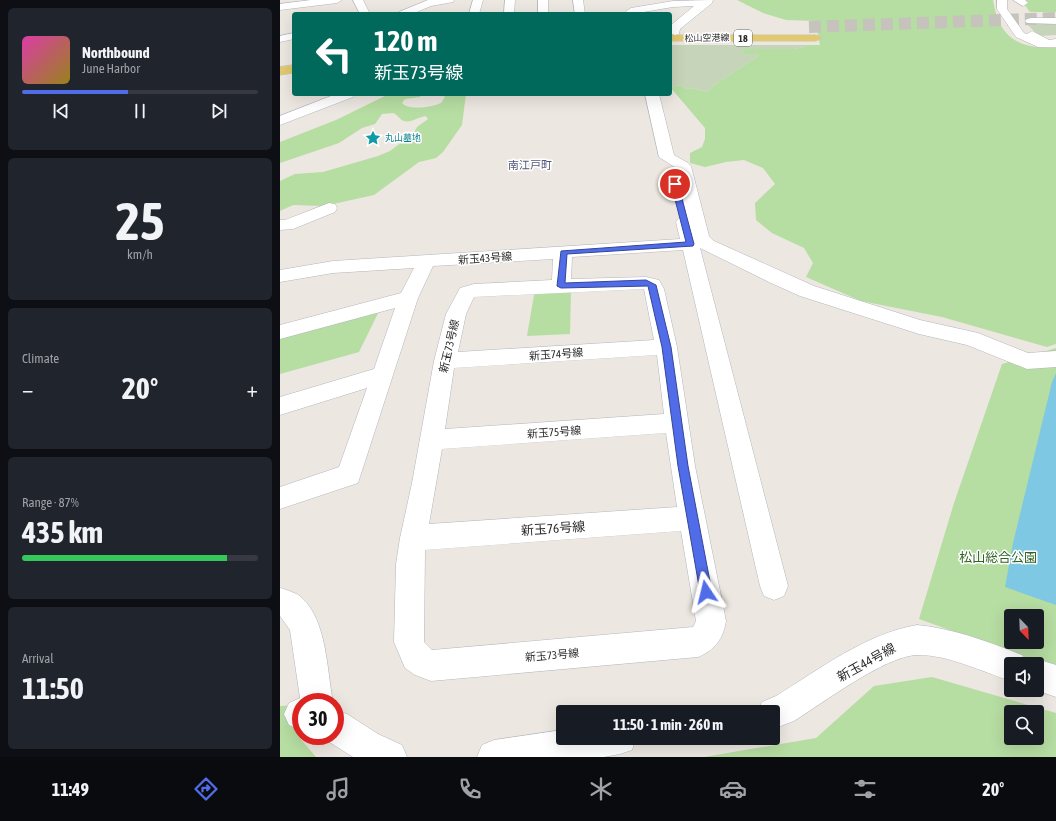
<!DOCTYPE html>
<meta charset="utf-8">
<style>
:root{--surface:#171b24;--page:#20242c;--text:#f1f3f6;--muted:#9ea1a6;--line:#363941;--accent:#516ce8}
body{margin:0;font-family:"Asap Condensed","Noto Sans JP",sans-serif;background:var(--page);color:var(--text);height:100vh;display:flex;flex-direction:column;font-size:15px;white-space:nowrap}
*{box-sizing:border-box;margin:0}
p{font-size:13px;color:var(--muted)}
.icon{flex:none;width:22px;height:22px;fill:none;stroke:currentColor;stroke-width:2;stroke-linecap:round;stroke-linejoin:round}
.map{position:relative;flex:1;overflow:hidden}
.sheet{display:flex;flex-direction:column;gap:8px;padding:8px;background:#0d0f14;width:280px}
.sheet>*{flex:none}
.top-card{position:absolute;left:12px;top:12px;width:380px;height:84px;border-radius:4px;box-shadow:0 4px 16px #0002;background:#00695c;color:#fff;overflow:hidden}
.needle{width:26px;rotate:157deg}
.buttons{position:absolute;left:724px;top:609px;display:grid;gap:8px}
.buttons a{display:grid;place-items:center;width:40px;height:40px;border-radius:4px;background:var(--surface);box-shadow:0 4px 16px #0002;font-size:20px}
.speed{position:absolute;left:12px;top:693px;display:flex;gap:8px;font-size:20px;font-weight:700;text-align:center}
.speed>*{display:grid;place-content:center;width:52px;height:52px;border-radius:50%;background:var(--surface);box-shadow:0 4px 16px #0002;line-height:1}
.speed .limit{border:6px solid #d22;background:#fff;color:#111}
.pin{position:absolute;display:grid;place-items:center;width:34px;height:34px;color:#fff;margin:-17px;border:2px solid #fff;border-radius:50%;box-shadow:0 1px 4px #0007}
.me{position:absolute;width:44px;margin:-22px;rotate:350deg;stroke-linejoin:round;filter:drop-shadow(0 0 3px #0008)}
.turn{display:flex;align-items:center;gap:14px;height:84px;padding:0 16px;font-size:18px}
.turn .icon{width:52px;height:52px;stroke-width:2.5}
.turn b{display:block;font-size:28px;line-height:34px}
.big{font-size:30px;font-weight:700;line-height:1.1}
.sheet .card{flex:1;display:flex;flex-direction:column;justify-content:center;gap:6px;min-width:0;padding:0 14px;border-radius:6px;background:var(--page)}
.sheet .dial{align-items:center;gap:0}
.dial b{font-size:52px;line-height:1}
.song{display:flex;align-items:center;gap:12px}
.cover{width:48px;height:48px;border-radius:6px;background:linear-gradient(135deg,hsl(320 70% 55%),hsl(50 70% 35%))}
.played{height:4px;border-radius:2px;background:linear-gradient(90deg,var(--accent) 45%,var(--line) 45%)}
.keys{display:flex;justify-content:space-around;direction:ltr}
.heat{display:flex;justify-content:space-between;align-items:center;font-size:22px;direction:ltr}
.charge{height:6px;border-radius:3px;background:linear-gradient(90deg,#34c759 87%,var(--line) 0)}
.trip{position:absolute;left:276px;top:705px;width:224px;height:40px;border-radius:4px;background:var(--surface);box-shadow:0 4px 16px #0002;font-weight:700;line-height:40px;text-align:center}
.tabs{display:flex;height:64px;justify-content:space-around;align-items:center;background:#090b0e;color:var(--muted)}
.tabs .icon{width:28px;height:28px}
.tabs .selected{color:var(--accent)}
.tabs b{font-size:18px;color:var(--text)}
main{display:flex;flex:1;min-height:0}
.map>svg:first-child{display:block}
.green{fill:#b6dda2;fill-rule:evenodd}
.cemetery{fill:#c6d4b9}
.water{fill:#7ec8e3}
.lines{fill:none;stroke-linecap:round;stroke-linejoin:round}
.major-tunnel{stroke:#c6c2bc;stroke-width:12;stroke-dasharray:12 6;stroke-linecap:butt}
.minor-casing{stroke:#b4b6be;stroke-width:1}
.major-casing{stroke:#c4c4c4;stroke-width:1}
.minor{fill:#fff;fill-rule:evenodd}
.major{fill:#e3c96e;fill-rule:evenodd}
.route{fill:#516ce8;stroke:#354697}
.labels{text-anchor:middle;stroke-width:3;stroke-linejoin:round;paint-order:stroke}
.far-street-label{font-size:9px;fill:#2c2c2c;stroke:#fff}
.far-culture-label{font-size:9px;fill:#0d838f;stroke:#fff;text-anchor:start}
.shield{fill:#fff;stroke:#6b6b6b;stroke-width:1}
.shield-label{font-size:10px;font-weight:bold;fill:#2c2c2c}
.far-quarter-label{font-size:11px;fill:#515879;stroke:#fff}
.street-label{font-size:11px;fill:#2c2c2c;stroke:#fff}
.near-street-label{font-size:13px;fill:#2c2c2c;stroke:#fff}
.near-park-label{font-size:13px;fill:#2f6322;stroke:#fff}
</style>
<main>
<section class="sheet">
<div class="card">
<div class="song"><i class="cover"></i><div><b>Northbound</b><p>June Harbor</p></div></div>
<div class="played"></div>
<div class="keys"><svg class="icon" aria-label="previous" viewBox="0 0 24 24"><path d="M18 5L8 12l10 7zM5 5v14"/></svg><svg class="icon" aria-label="pause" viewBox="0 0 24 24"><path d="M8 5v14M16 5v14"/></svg><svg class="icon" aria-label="next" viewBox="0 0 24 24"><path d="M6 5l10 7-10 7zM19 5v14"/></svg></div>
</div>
<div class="card dial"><b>25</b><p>km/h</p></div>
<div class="card"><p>Climate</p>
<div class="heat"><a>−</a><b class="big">20°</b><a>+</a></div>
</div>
<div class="card"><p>Range · 87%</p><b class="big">435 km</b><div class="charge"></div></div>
<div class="card"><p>Arrival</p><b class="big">11:50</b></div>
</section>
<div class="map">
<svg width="776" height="757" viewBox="0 0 776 757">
<rect width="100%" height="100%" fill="#ece7e0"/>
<path class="green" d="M457,0H713C719,38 738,49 776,48V344L767,347L662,317L581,301L526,277L533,263L524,248L492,233L476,220L475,203L495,184L483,168L464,160L446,162L425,167L410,163V153L422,147L425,139V128L390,87L401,85L406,89L411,88L427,92L434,85L478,56L477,54H462L463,49H514L524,47L526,45H540L535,21L506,20L483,13Z
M741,0H776V12H750Z
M109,94H142L140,97L125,99L122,103C129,111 152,107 161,103L165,97L161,94H186L182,125L163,152L156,158L139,162L94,195L44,206L13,205L0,211V181L15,174L43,172L98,156L110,151L122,142L131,138L137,127L148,119L146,116C139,117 130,123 124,121C119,119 118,115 113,113L102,114L95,124L82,128L59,143L0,163V142L56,120Z
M255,289H291L290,334L247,336Z
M102,305L79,352L0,374V332Z
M776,348V668L639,619L674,503L722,364ZM731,616H757V642H731Z
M652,677L776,713V757H424L536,738L594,686ZM731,712H757V738H731Z
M21,705L18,736L36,757H0V706Z"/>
<path class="cemetery" d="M776,23V35L759,36L747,24Z
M390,45H526L524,47L514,49H463L462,54H477L478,56L434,85L427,92L411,88L406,89L401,85L390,87Z"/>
<path class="water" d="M776,373V605L725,587L733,543L772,382Z"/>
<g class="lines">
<path class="major-tunnel" d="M529,27L776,18"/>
<defs>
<path id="minor" d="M31,0H62L57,3L0,10V4Z
M73,0H83L90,14H80Z
M148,0H174L173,2L151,6L132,14H118L119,12Z
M193,0H203L199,14H189Z
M225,0H235L234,14H224Z
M258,0H268V14H258Z
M293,0H303L305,14H295Z
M433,0L432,3L400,29L399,34L395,35L390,33V26L414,6L393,7L352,14L347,13L346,11L351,8L393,1Z
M717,0H727V9L744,33L747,34L752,31L769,40L776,39V47H758L736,37L717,9Z
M733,0H745L748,3L743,6Z
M751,18H776V24L747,23L745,21L747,19Z
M14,33V39L0,42V36Z
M56,94H75L73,97L0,125V116Z
M365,94H379L394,155L408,163L411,166L429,236L434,241L534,286L640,320L698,333L748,353L776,351V367L747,369L687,345L639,334L520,296L491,283L420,248L508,586L504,596L494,600L484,596L480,586L403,250L292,257L291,279L366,277L379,280L384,289L397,347L415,466L446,621C443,639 435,650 418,657L151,681L135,675L125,668L114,642L116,564L120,538L132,483L154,361L166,314L180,288L194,284L272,280L273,259L153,266L138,298L78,483L0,509V487L59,467L87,388L0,415V397L94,369L115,308L0,339V325L121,293L134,268L53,273L0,282V270L53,261L400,239L396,222L399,218L407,217L396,168L379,157ZM364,289L374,340L178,352L186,314L194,297ZM377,355L384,414L165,429L174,368ZM386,433L397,507L149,524L162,449ZM401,531L416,621L413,627L152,650L144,642L145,550Z
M49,203L55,204L57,208L55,212L13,229L0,230V220H5Z
M0,588C7,590 17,593 22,598C47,621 47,671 53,702H21V730L9,725L4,714L9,703L20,698L10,630L0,616Z
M637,625C672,628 709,642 742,655L746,664H731V681C703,672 666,654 637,655C605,656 543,703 514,721L493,729V712H477L482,702L496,696C540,669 585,634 637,625Z
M757,659L776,665V697L756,690L757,664H746Z
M55,710L67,714L98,734L122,745L127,757H73L43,738V736H55Z
M283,730V738H356L352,750L340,754L324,757H197L202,745L214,740Z"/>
<path id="major" d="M390,35H536L542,38L536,41H390Z
M14,65V73L0,75V67Z"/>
</defs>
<use href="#minor" class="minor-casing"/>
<use href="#major" class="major-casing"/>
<use href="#minor" class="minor"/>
<use href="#major" class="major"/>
</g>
<path class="route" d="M395,182L398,184L414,244L413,246L287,254L285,283L366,280L376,285L391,347L408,466L432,592L430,596L426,598L422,596L420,592L398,466L382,347L368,286L281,288L277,286L281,251L406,242L391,184Z"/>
<defs>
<symbol id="sight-bare" viewBox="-9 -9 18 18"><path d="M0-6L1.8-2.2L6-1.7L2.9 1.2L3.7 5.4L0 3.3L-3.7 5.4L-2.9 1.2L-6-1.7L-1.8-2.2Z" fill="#0f9aa8" stroke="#fff" stroke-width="2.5" paint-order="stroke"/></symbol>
</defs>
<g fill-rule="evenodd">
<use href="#sight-bare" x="82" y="127" width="22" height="22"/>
</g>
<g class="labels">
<g class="far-street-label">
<text transform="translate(427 38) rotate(-1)" y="3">松山空港線</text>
</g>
<g class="far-culture-label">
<text x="105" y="141">丸山墓地</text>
</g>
<rect class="shield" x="454" y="30" width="18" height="16" rx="3"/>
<g class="shield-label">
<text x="463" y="42">18</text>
</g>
<g class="far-quarter-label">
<text x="250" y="169">南江戸町</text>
</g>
<g class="street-label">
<text transform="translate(205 258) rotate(-4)" y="4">新玉43号線</text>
<text transform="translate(169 346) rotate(-77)" y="4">新玉73号線</text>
<text transform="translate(276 354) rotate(-4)" y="4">新玉74号線</text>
<text transform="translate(274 432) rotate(-4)" y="4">新玉75号線</text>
<text transform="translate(272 655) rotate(-5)" y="4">新玉73号線</text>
</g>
<g class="near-street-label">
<text transform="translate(273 528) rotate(-4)" y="5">新玉76号線</text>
<text transform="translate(586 662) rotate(-29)" y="5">新玉44号線</text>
</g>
<g class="near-park-label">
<text x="718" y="562">松山総合公園</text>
</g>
</g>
</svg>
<div class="buttons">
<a><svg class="needle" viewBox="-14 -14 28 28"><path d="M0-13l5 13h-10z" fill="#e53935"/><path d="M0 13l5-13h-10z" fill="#9ea1a6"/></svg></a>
<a><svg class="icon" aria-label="sound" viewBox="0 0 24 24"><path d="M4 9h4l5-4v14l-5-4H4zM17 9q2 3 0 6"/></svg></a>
<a><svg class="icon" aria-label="search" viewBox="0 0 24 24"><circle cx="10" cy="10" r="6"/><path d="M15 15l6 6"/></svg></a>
</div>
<div class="speed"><div class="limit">30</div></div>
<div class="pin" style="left:395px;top:184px;background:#d93025"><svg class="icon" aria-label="arrive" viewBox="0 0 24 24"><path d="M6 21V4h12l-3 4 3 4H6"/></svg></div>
<svg class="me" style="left:426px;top:592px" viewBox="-20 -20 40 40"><path d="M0-17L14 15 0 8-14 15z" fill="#516ce8" stroke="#fff" stroke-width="4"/></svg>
<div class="trip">11:50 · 1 min · 260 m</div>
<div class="top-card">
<div class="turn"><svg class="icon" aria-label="left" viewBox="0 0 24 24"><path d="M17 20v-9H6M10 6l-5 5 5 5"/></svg><div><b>120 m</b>新玉73号線</div></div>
</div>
</div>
</main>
<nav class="tabs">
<b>11:49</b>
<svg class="icon selected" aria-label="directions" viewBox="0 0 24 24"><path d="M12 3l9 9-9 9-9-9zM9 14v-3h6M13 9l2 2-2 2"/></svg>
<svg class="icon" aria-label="music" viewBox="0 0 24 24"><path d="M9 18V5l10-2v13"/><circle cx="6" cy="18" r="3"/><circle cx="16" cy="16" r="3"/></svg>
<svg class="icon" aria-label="phone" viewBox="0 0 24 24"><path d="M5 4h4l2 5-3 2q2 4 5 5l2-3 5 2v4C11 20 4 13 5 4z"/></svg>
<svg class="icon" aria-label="climate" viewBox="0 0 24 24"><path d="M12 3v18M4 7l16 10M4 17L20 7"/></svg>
<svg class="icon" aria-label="car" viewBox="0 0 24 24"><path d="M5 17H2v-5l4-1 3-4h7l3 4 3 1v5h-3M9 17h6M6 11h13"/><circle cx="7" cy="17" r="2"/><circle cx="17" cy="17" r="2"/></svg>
<svg class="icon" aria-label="filters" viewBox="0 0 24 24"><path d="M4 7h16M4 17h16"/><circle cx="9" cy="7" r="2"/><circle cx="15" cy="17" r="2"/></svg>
<b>20°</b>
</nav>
